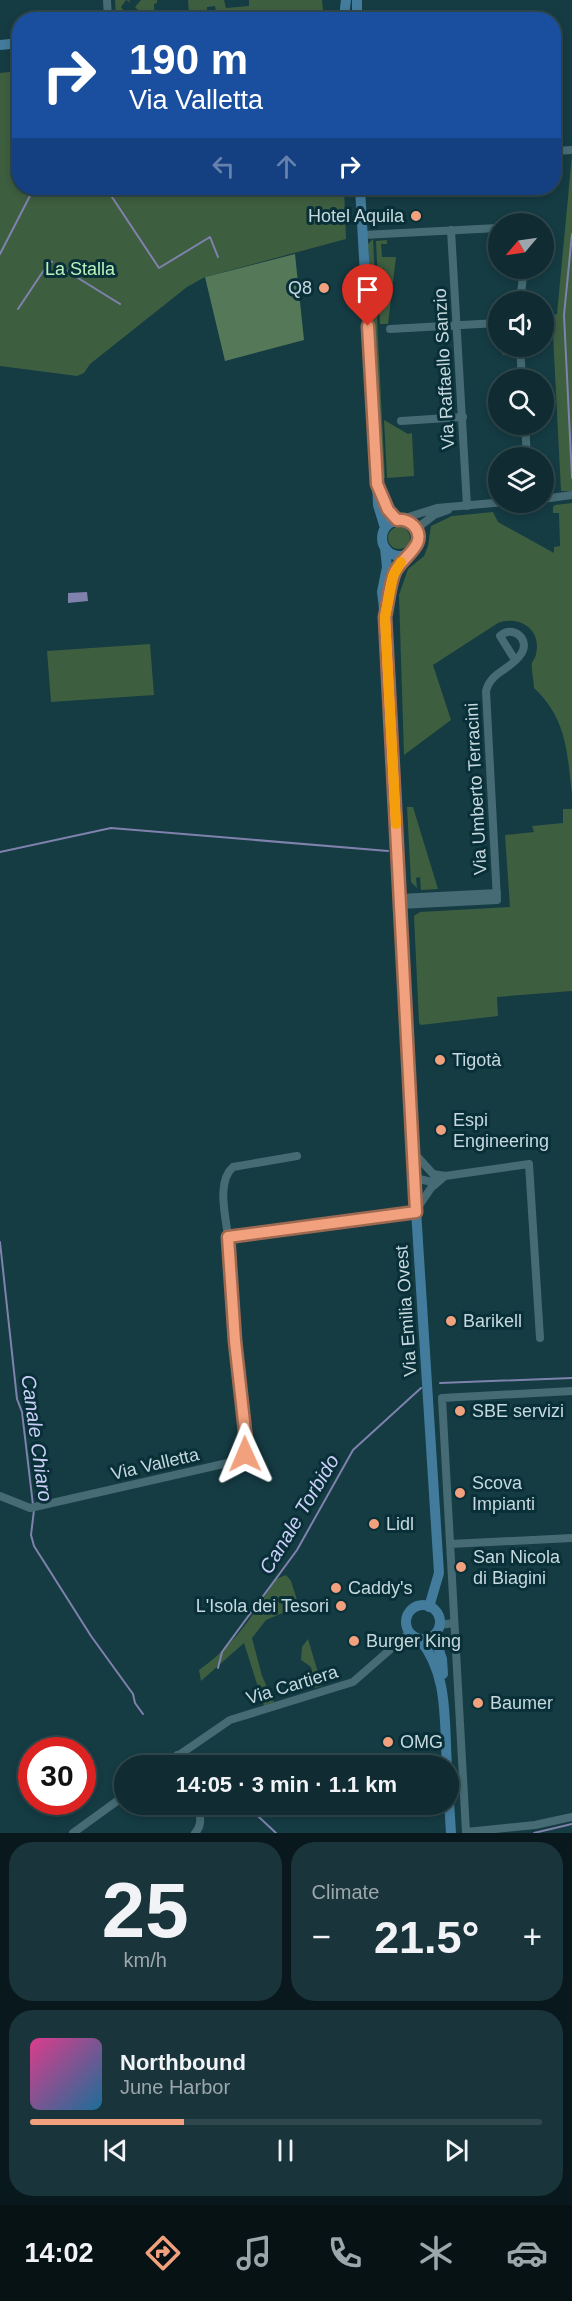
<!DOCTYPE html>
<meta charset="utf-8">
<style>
:root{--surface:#102c32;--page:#19343a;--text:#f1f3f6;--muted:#9ca7ac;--line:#30484d;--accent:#f1a17d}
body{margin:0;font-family:Arial,sans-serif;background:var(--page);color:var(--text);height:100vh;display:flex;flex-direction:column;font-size:22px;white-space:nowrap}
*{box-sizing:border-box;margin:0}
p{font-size:20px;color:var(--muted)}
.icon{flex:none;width:33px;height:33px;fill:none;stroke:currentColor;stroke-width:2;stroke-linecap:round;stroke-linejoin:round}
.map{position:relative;height:1833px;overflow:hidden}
.side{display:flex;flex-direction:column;gap:9px;padding:9px;background:#09181c;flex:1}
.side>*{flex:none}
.banner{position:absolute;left:12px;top:12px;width:549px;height:183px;border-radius:24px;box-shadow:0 3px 9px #0003,0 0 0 2px var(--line);background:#1a4fa0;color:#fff;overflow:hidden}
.needle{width:39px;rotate:241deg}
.tools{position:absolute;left:488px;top:213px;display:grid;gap:12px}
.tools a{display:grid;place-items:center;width:66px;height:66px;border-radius:50%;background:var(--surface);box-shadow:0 3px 9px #0003,0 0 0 2px var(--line);font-size:30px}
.speed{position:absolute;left:18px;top:1737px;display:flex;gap:12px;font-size:30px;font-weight:700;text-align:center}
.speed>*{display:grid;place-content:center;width:78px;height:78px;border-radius:50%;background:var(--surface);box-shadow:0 3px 9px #0003,0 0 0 2px var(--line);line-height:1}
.speed .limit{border:9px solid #d22;background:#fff;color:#111}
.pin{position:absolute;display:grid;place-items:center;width:51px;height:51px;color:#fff;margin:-62px -26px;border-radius:50% 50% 50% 0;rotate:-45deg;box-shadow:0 0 6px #0007}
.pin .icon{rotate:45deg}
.me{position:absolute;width:66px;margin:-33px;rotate:359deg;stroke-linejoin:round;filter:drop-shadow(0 0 4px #0008)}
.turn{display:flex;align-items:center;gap:21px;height:126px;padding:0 18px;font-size:27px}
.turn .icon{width:78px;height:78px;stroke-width:2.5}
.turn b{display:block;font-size:42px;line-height:51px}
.lanes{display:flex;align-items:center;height:57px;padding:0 18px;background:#0003;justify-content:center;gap:30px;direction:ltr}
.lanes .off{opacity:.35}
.big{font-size:45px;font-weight:700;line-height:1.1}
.side .tile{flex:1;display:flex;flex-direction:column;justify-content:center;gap:9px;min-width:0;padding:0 21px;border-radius:24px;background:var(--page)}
.side .dial{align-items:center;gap:0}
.dial b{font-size:78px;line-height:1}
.song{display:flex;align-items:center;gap:18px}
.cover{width:72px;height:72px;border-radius:9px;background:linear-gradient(135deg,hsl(330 70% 55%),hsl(200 70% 35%))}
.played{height:6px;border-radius:3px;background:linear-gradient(90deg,var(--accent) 30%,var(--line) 30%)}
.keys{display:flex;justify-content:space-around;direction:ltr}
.heat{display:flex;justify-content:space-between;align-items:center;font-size:33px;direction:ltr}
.side .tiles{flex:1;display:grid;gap:9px;grid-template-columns:1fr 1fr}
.tile:last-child{grid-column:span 2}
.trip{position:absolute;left:114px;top:1755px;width:345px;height:60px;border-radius:30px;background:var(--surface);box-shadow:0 3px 9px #0003,0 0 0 2px var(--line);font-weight:700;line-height:60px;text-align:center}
.tabs{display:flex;height:96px;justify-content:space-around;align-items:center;background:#061214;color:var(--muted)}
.tabs .icon{width:42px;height:42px}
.tabs .selected{color:var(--accent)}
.tabs b{font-size:27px;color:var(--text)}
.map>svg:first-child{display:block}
.green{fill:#3e5e40}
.forest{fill:#557958}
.water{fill:#7f82ad}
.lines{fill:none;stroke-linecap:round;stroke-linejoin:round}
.stream{stroke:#7f82ad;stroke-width:2}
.street{stroke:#466b74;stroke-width:8}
.secondary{stroke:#427b9c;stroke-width:10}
.route-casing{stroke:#9d6951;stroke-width:15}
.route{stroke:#f1a17d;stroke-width:10}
.slow{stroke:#f59e0b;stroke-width:10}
.poi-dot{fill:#f1a17d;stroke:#093038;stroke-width:2}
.labels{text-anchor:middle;stroke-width:6;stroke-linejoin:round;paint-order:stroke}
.poi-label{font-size:18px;fill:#c6d9de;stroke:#093038;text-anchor:start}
.park-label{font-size:18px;fill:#b9f3bc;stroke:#093038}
.street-label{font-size:18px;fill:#c6d9de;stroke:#093038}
.water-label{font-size:20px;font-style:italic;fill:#cbcef7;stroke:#093038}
</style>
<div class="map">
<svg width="572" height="1833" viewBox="0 0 572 1833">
<rect width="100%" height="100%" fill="#153b43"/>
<path class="green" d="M115,0H129L131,3L126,0L121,7L124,11V15H129L133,18L139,11L135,7L141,0H157V3L154,4L155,19H116Z
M188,0H224L226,8L249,6V0H322L323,10L217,19L215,6L207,7V10L194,12V14H189Z
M19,71L20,188H344L346,239L205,277L187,287L90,364L84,373L77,376L0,366V73Z
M572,155V491H561L552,315L557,314Z
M373,239L385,478H381L368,244Z
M387,240V244H381L382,257H396L388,324H380L376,241Z
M498,328V346L515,347V355H503L497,347L495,329Z
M384,420L408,434L412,433L414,476L387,478Z
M572,503V794C567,752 567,719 534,688C534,681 531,670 532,663C533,660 536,657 536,654C542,629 519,615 498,623L433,665L451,720L404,755L399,595L408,569L424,556L428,546L431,526L452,516L493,512L498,522L554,553V547L560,546L559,513H553V507L555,505Z
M388 538a11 11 0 1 1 22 0a11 11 0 1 1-22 0Z
M150,644L154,695L51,702L47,651Z
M407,807H413L438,889L421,890L420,877L416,878L417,888L411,882Z
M563,809H572V991L497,997L498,1016L421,1025L419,1023L414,916L420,912L510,907L505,835L534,832L532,826L563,823Z
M286,1575L291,1581L299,1606L266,1620L252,1638L262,1676L274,1702L264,1706L244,1643L201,1681L199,1670C235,1645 253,1615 276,1579Z
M308,1639L322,1686L315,1688L308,1680L313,1676L311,1667L301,1660L302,1647Z"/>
<path class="forest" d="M295,254L304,340L225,361L205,277Z"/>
<path class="water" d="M87,592L88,601L68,603V593Z"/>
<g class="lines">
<path class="stream" d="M106,188L159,268L210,237L218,257
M572,234L564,315L572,478
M0,254L34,188
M57,265L120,304
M18,309L50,261L52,262
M0,852L111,828L388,851
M0,1242L17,1399L22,1412L33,1505
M440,1383L572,1378
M34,1510L31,1535L34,1546L91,1636L133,1694L135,1703L143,1714
M218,1668L222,1652L297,1550L353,1450L421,1388
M196,1760L202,1766
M245,1804L276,1833
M534,1833L572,1824"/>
<path class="street" d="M107,0L108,20
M554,151L572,150
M451,230L467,506
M363,235L498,228
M520,302L524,268
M390,329L498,323
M520,346L522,380
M401,421L463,417
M525,424L527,458
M543,499L572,495
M402,519L437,508L505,502
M416,529L434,515L448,510
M400,898L497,893
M400,905L497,900L486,691C491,671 511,670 521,654C531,640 513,624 500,636L515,660
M414,1153L433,1174L445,1176L529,1164L540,1338
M415,1178L432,1182L438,1181
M416,1210L431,1188L445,1176
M228,1237C226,1217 216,1182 233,1167L297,1156
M572,1391L442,1398L466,1832L535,1825L572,1817
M0,1496L30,1508L232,1462C243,1457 246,1452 246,1440L235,1341L228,1237L416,1212
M450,1544L572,1538
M439,1625L454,1623
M177,1755L184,1766
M163,1766L230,1720L353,1682L409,1633
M73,1833L124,1796
M195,1833C203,1825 200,1815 198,1804"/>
<path class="secondary" d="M344,17L346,0
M357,18V0
M340,19L349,15L359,20
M309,20L325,16L344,17
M0,45L20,43
M360,188L377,484L378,505L385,528
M381,492L388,510L397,520
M382 538a18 18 0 1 1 36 0a18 18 0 1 1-36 0Z
M385,548L387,567L382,592L385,617L416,1210L439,1573L429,1607
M387,605C391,585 393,569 408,554
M406 1622a17 17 0 1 1 34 0a17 17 0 1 1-34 0Z
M434,1635L442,1659L443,1674
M419,1639C449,1673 444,1722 447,1766
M448,1785L451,1833"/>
</g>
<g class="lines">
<defs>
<path id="route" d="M245,1454L246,1440L235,1341L228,1237L416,1212L385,617C388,603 389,588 394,574C399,558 430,545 414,526C409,521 404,519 397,520L388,510L377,484L368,326"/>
</defs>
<use href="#route" class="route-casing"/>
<use href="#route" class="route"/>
<path class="slow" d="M396,824L385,617L393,576L401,562"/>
</g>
<g class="poi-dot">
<circle cx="416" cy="216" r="6"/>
<circle cx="324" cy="288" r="6"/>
<circle cx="440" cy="1060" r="6"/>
<circle cx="441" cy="1130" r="6"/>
<circle cx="451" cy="1321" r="6"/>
<circle cx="460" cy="1411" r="6"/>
<circle cx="460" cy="1493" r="6"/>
<circle cx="374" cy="1524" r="6"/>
<circle cx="461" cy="1567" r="6"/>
<circle cx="336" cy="1588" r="6"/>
<circle cx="341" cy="1606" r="6"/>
<circle cx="354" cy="1641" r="6"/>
<circle cx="478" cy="1703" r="6"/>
<circle cx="388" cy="1742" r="6"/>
</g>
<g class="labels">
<g class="poi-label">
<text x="404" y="222" text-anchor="end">Hotel Aquila</text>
<text x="312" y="294" text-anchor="end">Q8</text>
<text x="452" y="1066">Tigotà</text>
<text x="453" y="1126">Espi<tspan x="453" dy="21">Engineering</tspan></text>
<text x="463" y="1327">Barikell</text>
<text x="472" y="1417">SBE servizi</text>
<text x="472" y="1489">Scova<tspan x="472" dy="21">Impianti</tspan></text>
<text x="386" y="1530">Lidl</text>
<text x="473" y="1563">San Nicola<tspan x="473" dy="21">di Biagini</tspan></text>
<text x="348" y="1594">Caddy's</text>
<text x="329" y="1612" text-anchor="end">L'Isola dei Tesori</text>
<text x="366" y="1647">Burger King</text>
<text x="490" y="1709">Baumer</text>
<text x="400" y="1748">OMG</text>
</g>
<g class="park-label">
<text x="80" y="275">La Stalla</text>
</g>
<g class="street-label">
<text transform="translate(444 369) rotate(-93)" y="6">Via Raffaello Sanzio</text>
<text transform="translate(476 789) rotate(-93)" y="6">Via Umberto Terracini</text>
<text transform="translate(406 1311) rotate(-94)" y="6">Via Emilia Ovest</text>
<text transform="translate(155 1464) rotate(-13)" y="6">Via Valletta</text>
<text transform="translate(292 1685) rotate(-17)" y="6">Via Cartiera</text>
</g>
<g class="water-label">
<text transform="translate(37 1438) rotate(82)" y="7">Canale Chiaro</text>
<text transform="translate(299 1514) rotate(-59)" y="7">Canale Torbido</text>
</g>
</g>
</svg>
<div class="tools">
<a><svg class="needle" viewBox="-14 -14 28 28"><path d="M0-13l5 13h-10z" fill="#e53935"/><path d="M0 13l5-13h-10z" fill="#9ca7ac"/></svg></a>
<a><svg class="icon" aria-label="sound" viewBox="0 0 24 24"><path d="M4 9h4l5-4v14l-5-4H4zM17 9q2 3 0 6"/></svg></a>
<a><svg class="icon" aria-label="search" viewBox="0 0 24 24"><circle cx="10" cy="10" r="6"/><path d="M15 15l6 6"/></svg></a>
<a><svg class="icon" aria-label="layers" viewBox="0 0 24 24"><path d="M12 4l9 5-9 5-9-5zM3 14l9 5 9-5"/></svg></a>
</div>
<div class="speed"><div class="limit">30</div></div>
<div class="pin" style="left:368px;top:326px;background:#d93025"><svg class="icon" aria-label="arrive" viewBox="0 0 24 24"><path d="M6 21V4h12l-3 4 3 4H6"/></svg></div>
<svg class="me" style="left:245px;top:1454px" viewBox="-20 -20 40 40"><path d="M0-17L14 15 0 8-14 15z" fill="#f1a17d" stroke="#fff" stroke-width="4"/></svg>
<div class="trip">14:05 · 3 min · 1.1 km</div>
<div class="banner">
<div class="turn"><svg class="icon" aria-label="right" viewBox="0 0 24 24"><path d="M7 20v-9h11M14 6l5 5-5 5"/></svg><div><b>190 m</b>Via Valletta</div></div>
<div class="lanes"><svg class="icon off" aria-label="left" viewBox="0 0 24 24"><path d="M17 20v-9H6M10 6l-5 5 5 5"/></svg><svg class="icon off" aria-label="ahead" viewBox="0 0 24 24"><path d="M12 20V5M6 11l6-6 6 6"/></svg><svg class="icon" aria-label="right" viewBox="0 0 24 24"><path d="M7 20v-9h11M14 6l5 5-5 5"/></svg></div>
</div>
</div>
<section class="side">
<div class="tiles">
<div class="tile dial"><b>25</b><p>km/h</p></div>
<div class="tile"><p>Climate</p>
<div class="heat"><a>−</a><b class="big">21.5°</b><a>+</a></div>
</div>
<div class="tile">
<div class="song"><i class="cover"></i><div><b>Northbound</b><p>June Harbor</p></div></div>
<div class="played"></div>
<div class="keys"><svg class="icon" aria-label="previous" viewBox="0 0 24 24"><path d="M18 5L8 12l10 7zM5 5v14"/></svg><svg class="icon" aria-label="pause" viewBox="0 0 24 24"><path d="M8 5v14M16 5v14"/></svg><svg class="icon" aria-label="next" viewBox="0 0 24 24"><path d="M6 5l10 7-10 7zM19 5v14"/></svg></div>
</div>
</div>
</section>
<nav class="tabs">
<b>14:02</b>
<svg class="icon selected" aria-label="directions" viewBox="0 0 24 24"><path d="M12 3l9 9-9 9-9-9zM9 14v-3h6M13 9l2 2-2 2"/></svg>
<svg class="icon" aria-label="music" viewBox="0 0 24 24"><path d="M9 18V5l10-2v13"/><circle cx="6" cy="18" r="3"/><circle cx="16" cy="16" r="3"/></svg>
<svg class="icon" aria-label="phone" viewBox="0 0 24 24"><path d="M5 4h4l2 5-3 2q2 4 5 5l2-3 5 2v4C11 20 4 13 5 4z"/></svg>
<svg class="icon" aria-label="climate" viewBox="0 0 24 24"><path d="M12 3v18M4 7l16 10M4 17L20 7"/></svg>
<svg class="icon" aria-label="car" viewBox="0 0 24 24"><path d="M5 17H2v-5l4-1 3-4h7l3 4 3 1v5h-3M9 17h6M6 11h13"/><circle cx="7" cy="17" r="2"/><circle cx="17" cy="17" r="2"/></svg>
</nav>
